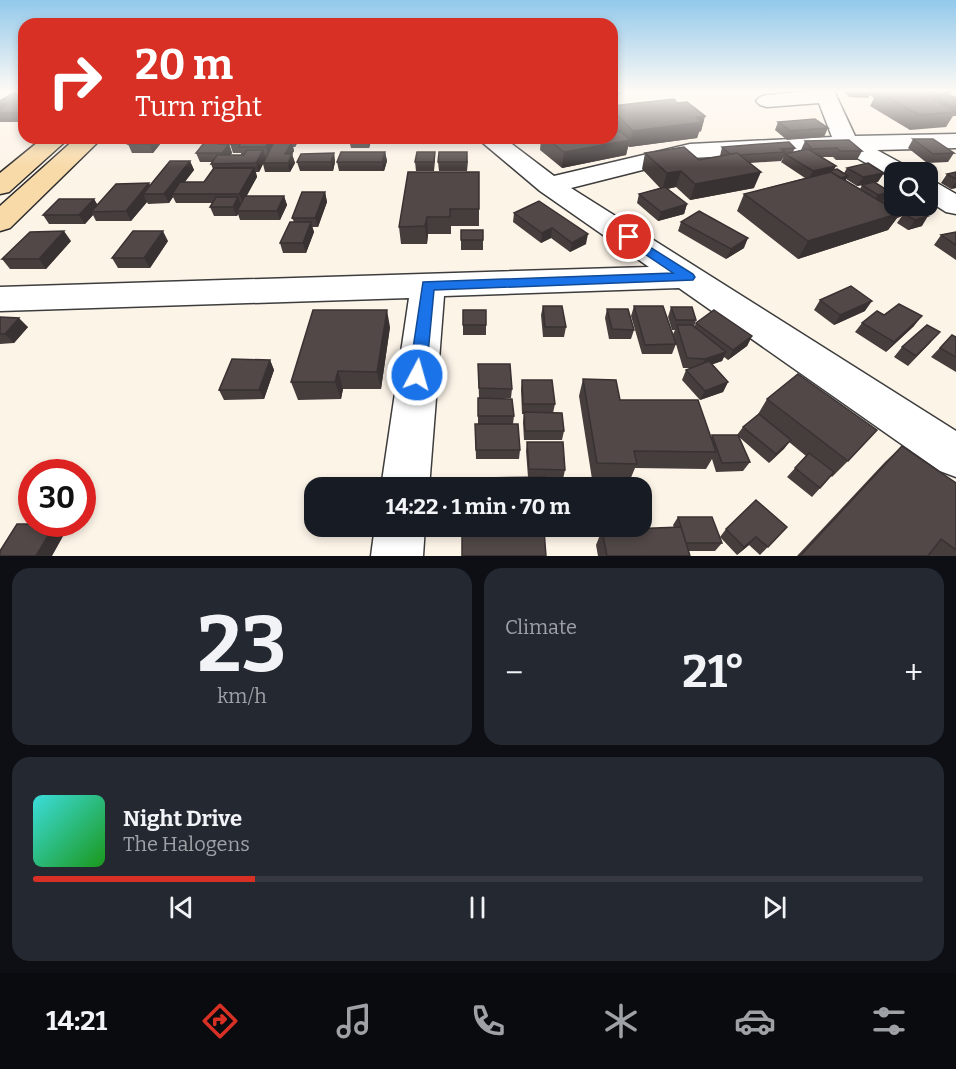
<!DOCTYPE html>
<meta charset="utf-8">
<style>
:root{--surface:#171b24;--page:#242831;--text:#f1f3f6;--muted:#9ea1a6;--line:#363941;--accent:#d93025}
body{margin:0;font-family:Bitter,serif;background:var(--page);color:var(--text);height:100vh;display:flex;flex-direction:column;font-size:22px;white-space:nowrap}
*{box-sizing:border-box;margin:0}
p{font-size:20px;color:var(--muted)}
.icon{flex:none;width:33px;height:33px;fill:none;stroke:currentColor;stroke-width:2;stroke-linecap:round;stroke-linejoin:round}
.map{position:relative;height:556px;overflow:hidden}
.details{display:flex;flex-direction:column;gap:12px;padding:12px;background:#0d0f14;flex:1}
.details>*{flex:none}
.top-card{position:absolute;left:18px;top:18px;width:600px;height:126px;border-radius:18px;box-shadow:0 3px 9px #0003;background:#d93025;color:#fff;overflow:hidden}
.buttons{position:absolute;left:884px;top:162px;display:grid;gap:12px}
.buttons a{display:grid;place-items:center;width:54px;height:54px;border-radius:12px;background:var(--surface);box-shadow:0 3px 9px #0003;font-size:30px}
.speed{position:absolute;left:18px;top:459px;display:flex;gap:12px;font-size:30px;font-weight:700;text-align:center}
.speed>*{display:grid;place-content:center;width:78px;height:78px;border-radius:50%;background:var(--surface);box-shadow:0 3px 9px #0003;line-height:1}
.speed .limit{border:9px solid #d22;background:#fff;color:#111}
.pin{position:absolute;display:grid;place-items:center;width:51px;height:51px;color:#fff;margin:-26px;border:3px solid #fff;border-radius:50%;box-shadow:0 2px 6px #0007}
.me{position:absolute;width:66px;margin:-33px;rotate:6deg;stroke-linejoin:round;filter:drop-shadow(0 0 4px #0008)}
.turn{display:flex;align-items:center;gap:21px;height:126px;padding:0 18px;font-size:27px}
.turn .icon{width:78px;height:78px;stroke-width:2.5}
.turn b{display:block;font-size:42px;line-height:51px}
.big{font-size:45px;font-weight:700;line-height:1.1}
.details .widget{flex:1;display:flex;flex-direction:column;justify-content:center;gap:9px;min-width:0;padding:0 21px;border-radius:18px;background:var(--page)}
.details .dial{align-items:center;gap:0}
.dial b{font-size:78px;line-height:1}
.song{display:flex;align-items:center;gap:18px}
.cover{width:72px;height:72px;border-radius:9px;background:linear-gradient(135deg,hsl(180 70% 55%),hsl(120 70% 35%))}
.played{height:6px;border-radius:3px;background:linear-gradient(90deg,var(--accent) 25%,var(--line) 25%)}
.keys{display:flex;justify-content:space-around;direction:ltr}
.heat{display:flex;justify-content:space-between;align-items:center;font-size:33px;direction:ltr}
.details .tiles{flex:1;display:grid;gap:12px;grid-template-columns:1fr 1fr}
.widget:last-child{grid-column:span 2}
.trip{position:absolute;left:304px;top:477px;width:348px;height:60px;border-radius:18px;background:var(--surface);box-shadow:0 3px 9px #0003;font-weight:700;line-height:60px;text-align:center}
.tabs{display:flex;height:96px;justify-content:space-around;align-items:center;background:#090b0e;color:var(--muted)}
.tabs .icon{width:42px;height:42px}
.tabs .current{color:var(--accent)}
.tabs b{font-size:27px;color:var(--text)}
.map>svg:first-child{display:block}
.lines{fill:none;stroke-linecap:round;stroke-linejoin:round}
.service-casing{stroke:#3d3d3d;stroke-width:3}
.minor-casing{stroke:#3d3d3d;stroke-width:3}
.secondary-casing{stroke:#2c2c2c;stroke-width:3}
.service{fill:#fff;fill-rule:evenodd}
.minor{fill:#fff;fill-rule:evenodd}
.secondary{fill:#f8daa9;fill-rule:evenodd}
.wall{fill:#463e3d;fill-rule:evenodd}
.shaded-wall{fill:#393232}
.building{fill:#514847;stroke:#393232;stroke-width:1.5}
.route{fill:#1a73e8;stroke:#114b97;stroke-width:1.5}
</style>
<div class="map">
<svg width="956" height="556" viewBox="0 0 956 556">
<rect width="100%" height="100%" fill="#fdf4e8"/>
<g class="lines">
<defs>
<path id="service" d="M612,91H623L612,96Z"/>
<path id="minor" d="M814,91H834L855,136L956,134V148L877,150L908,167L912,172H894V179L843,150L690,158L571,188L956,431V477L940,471L679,288L444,296L429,488H381L409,298L0,311V287L649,267L540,191L477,138H504L554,176L690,144L832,137L819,103L767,107L760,105L756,101L760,97L767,95Z
M927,181L937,183L956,194V214L946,212L927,200Z
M375,526H425L423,556H371Z"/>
<path id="secondary" d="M43,138H69L9,192L0,194V173Z
M76,138H102L10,228L0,231V206Z"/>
</defs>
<use href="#service" class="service-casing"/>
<use href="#minor" class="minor-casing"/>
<use href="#secondary" class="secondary-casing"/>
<use href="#service" class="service"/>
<use href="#minor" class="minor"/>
<use href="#secondary" class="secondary"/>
</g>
<path class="wall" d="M844,91H949L950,95L956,98V116H953L946,127L910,130L870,106L874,98L870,95L868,98L849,97Z
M24,93V122H0V101Z
M677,103L705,116L701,131L699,132L697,138L629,147L628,146L626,155L562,168L540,150L541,139L528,144L521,139L612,138L615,132L612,129V106Z
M778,122L828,128L824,137L787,140L775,130Z
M165,138L153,153H132L128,144Z
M208,138H229L230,142L229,144L232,153L230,155H241V153H233L230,144L233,140H231L230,138H300L295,147H293L294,151L292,154L295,163L290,172H265L263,164L259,172H256L257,177L246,196H284L287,205L280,220H240L238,214L237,216H214L210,207L212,203H176L173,197L169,203L148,204L147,202L131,221H96L93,215L85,224H49L43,215L94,199L97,204L150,185L190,161L194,170L184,182H204L213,169L211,164L212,162H200L196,153Z
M317,138H372L369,148H351L350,144H318Z
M913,139L954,153L948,162L927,163L908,148Z
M805,141L862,151L857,160H836L833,157H822L834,170L844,173L847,168L878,182L874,183L890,192L887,197L894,195V206H914L910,212L922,226L908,230L897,223L902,216L897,218L888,230L798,259L737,211L744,194L805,178L781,162L784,157L781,161L750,163L754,188L690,200L676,187L667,189L687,204L684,214L658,221L637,203L639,194L660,188L642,169L645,153L699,160L720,156L722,147L795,148L793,152L801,150ZM846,179L857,186L862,185L860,189L846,181Z
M385,152L387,161L384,171H339L337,162Z
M435,152V161L434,171H416L415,162Z
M334,153L335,162L333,171H300L297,162Z
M468,161L467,171H439L438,162Z
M479,172V226H451V234H428L427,244H401L399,227Z
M956,172V188L951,189L941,183L947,174Z
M325,192L327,202L318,227H312L314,232L306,253H283L280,243L294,222L292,218Z
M539,201L586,244L570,252L551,238L541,243L513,222L514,213Z
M681,222L744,248L726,259L678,231Z
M461,230H483V250H461Z
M956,232V260L934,245L941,235Z
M71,241L46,269H10L2,259Z
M168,241L150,268H118L112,258Z
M820,300L865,311L834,325L814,310Z
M543,306L566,327L564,337H543L541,315Z
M634,306L676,344L672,354H642L631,316Z
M671,307L696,320L694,327L696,323L752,336L747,346L728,360L724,357L722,361L712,364L728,382L723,392L700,400L682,380L686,370L691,368H683L673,334L675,330H672L668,317Z
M607,309L634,330L631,339H609L605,318Z
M486,310V335H463V325Z
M0,317L28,327L14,343L0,344Z
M862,323L914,326L886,352L855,332Z
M390,327L381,389H343L341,399L298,400L291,382Z
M952,335L956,337V372L931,357Z
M931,342L908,366L894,357L902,347Z
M270,360L274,370L264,399L224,400L219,390Z
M478,364L512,389L511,398H479Z
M583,379L620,400L711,437L712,435H737L743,427L757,416L767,399L848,461L832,477L831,476L812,497L787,477L806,456L789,442L769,463L739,437L750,462L743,471L716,472L712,459L706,469L635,468L630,480L592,479L579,396Z
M522,380L555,404L553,413L564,431L562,440H524L523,422L524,414H522L521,389Z
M478,398L514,416L513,424L520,450L519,459H476L475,424H478Z
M527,442L565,470L563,479L528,477L526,451Z
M902,446L956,483V556H797L885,462Z
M678,517L722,543L715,551H689L690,556H598L596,545L602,530L674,528L673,525Z
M512,526H547V529L512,528Z
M787,527L760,555L749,545L737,555L720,537L726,529Z"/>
<path class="shaded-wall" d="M951,92L946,100L938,95H926Z
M705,116L701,131L699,132L697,138L629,147L633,131Z
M154,138H165L153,153L149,144Z
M224,138H229L230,142L222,153L219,144Z
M271,138H279L277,139L278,140L269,156L266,147Z
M293,138H300L295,147L293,139Z
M368,138H372L369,148L368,140Z
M528,138H541V139L528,144Z
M630,140L626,155L562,168L564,152Z
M292,142L294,151L292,154L295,163L290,172L285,154Z
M229,144L232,153L225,162L222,153Z
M263,150L266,159L263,163V164L259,172L256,163Z
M385,152L387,161L384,171L382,162Z
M334,153L335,162L333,171L331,162Z
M190,161L194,170L176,194H172L173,197L169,203L164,194Z
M836,166L831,175L824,172L821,177L808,180L813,171Z
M254,168L257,177L243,203L239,194Z
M681,171L676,187L662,190L667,173Z
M761,172L754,188L690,200L695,184Z
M884,173L878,182L857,186L863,177Z
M848,176L843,185L835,179Z
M956,182V188L951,189Z
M149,183L154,193L143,194L147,202L131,221L126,211Z
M325,192L327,202L318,227L315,218Z
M890,192L886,199L884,198L882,202L872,204L878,195Z
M284,196L287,205L280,220L277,211Z
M238,197L242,207L237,211L238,214L237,216L233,207Z
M94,199L99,208L91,212L93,215L85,224L79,215Z
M687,204L684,214L658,221L661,212Z
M914,206L908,215L904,214L902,216L897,218L888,230L798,259L808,241L900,213L903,209Z
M928,216L922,226L908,230L915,220Z
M427,217L428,234L427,244L425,226Z
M311,222L314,232L306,253L303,243Z
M552,228L551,238L541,243L542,233Z
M64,231L71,241L46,269L39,259Z
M163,231L168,241L150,268L144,258Z
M588,234L586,244L570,252L572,243Z
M748,238L744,248L726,259L731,249Z
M872,301L865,311L834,325L840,315Z
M387,310L390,327L381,389L377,372Z
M922,316L914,326L886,352L894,342Z
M19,318L28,327L14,343L5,334Z
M752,336L747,346L728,360L733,350Z
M726,352L722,361L700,369L705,359Z
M270,360L274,370L264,399L259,390Z
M338,371L343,389L341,399L335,382Z
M728,382L723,392L700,400L705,391Z
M791,440L784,449L769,463L776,454Z
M55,524L66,531L52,556H36Z
M756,537L749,545L737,555L744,547Z"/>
<path class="building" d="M888,91H929L938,95L928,96L956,112L919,115L877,92Z
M929,91H949L951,92L936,94Z
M13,93H24V111L21,113H0V109L7,104H0V101Z
M948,94L956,98V108L937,98L938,96Z
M674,99L677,103L687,102L705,116L696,117L702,122L633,131L612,110V106Z
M815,119L828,128L791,131L778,122Z
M620,131L630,140L564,152L546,138H612V132Z
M134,138H154L149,144H128Z
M208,138H224L219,144H229L222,153H196Z
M234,138H271L266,147H239L240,144H230Z
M350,138H368V140H349Z
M913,139H933L954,153L933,154Z
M849,140L862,151H840L837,148L812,149L805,141Z
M274,142H292L285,154H292L288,163H263Z
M789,142L795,148L781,149L785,152L740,155L737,153L730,154L722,147Z
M684,147L699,160L737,153L761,172L695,184L681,171L667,173L645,153Z
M808,149L836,166L813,171L785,154Z
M247,150H263L256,163L211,164L217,155H244Z
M341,152H385L382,162H337Z
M417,152H435L434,162H415Z
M439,152H467V162H438Z
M334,153L331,162H297L301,154Z
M170,161H190L164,194H143Z
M868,163L884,173L863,177L847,168Z
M214,168H254L239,194H172L180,182H204Z
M837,169L848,176L840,178L831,172L826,173L824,172Z
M408,172H479V209H450V217H427L425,226L399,227Z
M831,172L900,213L808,241L744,194Z
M956,172V179L947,174Z
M874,182L890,192L878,195L862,185Z
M149,183L126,211L91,212L116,184Z
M665,187L687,204L661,212L639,194Z
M302,192H325L315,218H292Z
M894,195V203L884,198Z
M245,196H284L277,211H237Z
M216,197H238L233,207H210Z
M59,199H94L79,215H43Z
M539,201L588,234L572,243L552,228L542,233L514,213Z
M897,206H914L903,209Z
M918,210L928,216L915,220L904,214Z
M699,211L748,238L731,249L681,222Z
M290,222H311L303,243H280Z
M461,230H483V240H461Z
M64,231L39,259H2L30,232Z
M133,231H163L144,258H112Z
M956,232V245L941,235Z
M851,286L872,301L840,315L820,300Z
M899,304L922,316L894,342L862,323L877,311L884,315Z
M543,306H562L566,327H545Z
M634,306H663L676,344L645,345Z
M671,307H692L696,320H676Z
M607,309H628L634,330L612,329Z
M313,310H387L377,372L338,371L335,382H291Z
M463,310H486V325H463Z
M714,310L752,336L733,350L696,323Z
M0,317L19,318L5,334H0Z
M677,325H692L726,352L705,359L687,358Z
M927,325L940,332L916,356L902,347Z
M952,335L956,337V357L940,348Z
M232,359L270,360L259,390H219Z
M709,361L728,382L705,391L686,370Z
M478,364H510L512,389L479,388Z
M798,374L877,430L848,461L767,399Z
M583,379L616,380L620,400H698L716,452L634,451L637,464L597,463Z
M522,380H552L555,404H523Z
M478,398L512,399L514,416H478Z
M524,412L562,413L564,431H525Z
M759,414L791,440L776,454L743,427Z
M475,424H518L520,450H476Z
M712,435H738L750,462L722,463Z
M527,442H563L565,470L529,469Z
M902,446L956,483V550L941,539L928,556H800Z
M809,453L834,472L820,488L795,468Z
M545,477L546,488H478V478Z
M570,482L598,483V488H571Z
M756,500L787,527L768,547L756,537L744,547L726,529Z
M678,517H712L722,543H686Z
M17,524H55L36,556H0V551Z
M681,527L690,556H607L602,530Z
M462,529L544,530L546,556H462Z"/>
<linearGradient id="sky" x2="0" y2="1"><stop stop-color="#92c9eb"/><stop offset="0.54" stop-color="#fefaf5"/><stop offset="1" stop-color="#fefaf5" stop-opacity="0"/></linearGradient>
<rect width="956" height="168" fill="url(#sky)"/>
<path class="route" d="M629,234L693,274L695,277L693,280L434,290L426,375L423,380L417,382L412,380L409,375L423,282L673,273L624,240L623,237Z"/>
</svg>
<div class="buttons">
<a><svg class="icon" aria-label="search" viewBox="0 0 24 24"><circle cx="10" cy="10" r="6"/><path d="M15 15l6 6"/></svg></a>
</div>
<div class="speed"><div class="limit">30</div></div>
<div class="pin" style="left:629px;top:237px;background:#d93025"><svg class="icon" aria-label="arrive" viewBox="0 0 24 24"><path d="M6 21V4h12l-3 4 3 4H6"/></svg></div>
<svg class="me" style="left:417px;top:375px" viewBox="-20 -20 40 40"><circle r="17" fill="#1a73e8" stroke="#fff" stroke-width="3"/><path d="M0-11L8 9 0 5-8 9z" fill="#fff"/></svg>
<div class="trip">14:22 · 1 min · 70 m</div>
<div class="top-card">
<div class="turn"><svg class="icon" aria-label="right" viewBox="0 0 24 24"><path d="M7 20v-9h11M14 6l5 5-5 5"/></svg><div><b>20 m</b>Turn right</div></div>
</div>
</div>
<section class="details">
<div class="tiles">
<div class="widget dial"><b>23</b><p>km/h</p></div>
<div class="widget"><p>Climate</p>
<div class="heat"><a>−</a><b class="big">21°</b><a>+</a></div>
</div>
<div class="widget">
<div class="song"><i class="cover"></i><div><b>Night Drive</b><p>The Halogens</p></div></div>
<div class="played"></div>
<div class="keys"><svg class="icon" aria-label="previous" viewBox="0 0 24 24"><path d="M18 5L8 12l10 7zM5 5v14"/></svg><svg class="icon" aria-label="pause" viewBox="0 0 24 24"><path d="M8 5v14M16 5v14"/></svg><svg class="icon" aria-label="next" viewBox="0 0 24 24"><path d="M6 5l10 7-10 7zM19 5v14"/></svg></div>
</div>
</div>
</section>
<nav class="tabs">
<b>14:21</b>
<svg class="icon current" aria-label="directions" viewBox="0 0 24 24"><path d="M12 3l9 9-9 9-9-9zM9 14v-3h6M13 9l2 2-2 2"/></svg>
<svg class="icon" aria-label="music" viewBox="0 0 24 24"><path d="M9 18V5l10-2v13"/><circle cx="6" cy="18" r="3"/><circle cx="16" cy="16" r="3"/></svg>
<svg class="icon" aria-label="phone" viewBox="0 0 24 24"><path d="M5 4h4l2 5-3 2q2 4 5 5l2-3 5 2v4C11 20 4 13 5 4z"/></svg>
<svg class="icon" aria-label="climate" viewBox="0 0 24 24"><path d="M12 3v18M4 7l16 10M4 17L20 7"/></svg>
<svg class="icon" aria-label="car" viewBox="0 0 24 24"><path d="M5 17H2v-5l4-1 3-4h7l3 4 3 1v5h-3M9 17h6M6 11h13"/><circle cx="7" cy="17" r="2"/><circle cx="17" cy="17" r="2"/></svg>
<svg class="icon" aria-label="filters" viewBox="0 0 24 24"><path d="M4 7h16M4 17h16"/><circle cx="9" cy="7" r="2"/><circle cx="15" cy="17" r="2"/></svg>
</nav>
